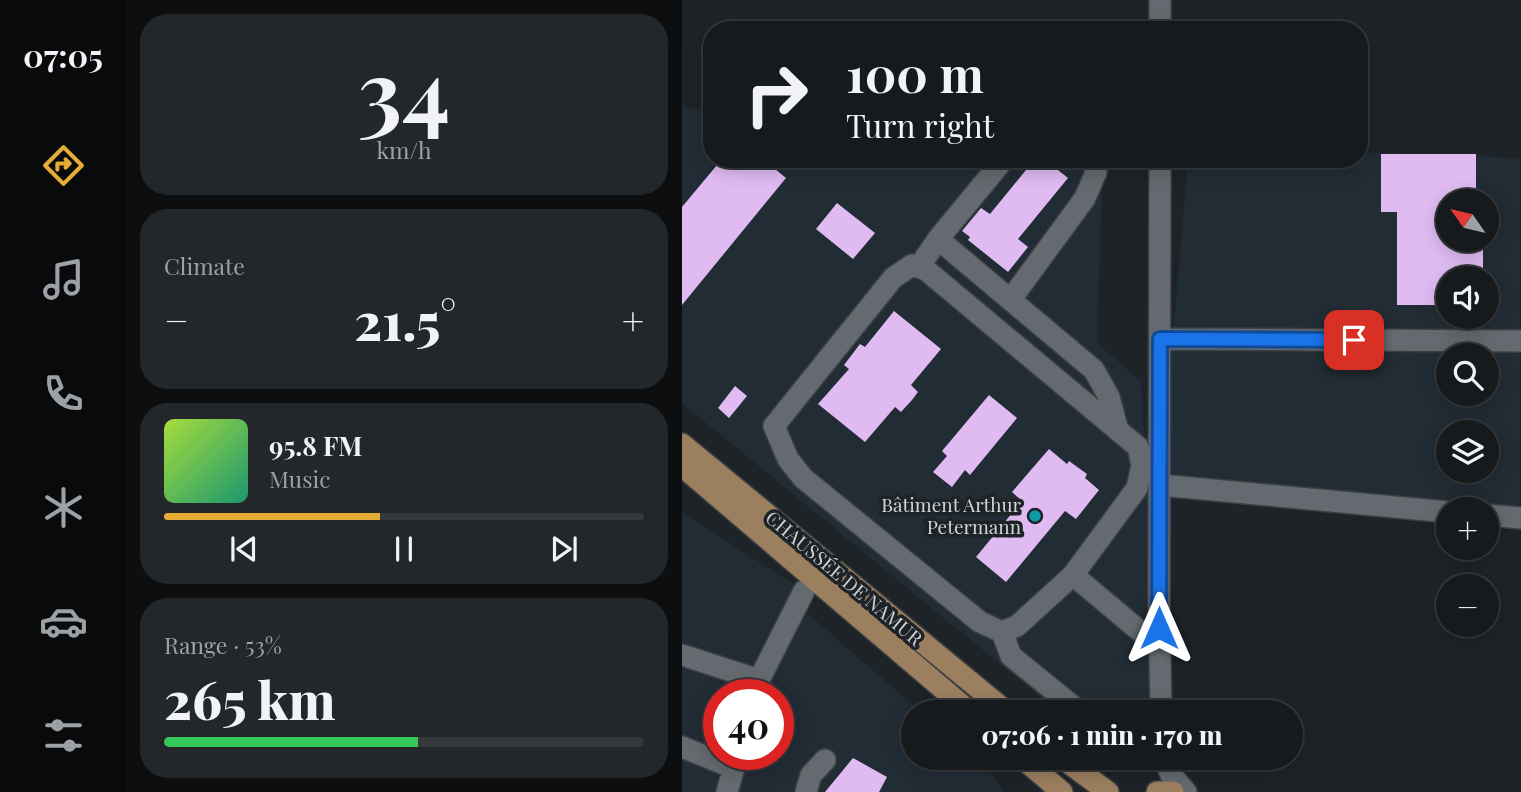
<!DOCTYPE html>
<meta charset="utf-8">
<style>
:root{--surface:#161a1d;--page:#23272a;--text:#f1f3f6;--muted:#9ea1a4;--line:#35383b;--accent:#e6ad36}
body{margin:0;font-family:"Playfair Display",serif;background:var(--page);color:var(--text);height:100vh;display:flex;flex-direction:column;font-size:26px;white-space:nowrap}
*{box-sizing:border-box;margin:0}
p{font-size:23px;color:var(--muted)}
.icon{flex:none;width:38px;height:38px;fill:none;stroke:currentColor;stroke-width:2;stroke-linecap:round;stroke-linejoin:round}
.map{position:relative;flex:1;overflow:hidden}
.side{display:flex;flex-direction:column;gap:14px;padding:14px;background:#0c0e10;width:556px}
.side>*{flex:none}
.banner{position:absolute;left:21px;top:21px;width:665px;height:147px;border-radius:28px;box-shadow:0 4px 18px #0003,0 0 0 2px var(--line);background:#161a1d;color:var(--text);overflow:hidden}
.needle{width:46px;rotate:304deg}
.buttons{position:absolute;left:754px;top:189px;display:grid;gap:14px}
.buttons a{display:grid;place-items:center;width:63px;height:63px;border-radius:50%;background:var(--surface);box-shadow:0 4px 18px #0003,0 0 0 2px var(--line);font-size:35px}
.speed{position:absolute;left:21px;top:679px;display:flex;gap:14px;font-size:35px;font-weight:700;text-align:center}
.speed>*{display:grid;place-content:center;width:91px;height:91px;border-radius:50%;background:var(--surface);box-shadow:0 4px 18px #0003,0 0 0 2px var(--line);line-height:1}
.speed .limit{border:10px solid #d22;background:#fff;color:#111}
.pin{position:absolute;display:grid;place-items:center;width:60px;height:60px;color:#fff;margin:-30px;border-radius:14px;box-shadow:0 4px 10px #0006}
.me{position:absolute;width:77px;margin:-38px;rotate:0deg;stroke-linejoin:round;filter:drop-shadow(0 0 5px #0008)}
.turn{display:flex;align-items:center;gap:24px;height:147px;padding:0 28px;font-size:32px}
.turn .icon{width:91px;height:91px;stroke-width:2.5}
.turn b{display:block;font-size:49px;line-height:60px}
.big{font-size:52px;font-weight:800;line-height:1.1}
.side .tile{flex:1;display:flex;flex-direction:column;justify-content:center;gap:10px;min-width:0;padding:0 24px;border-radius:28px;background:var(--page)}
.side .dial{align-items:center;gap:0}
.dial b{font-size:91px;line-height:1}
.song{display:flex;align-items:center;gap:21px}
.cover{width:84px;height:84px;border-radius:10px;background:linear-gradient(135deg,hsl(80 70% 55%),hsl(160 70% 35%))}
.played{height:7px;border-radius:4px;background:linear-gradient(90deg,var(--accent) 45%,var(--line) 45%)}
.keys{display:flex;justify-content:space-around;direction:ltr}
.heat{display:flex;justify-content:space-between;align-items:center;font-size:38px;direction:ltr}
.charge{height:10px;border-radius:5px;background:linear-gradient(90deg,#34c759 53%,var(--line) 0)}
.trip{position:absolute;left:219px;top:700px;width:402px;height:70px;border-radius:35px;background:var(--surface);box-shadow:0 4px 18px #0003,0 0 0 2px var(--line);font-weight:800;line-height:70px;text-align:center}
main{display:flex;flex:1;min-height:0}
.tabs{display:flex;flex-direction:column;width:126px;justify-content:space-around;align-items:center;background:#090a0c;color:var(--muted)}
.tabs .icon{width:49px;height:49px}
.tabs .selected{color:var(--accent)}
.tabs b{font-size:32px;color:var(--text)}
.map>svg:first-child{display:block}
.built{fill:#222c35;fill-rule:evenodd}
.building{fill:#dfbbf2}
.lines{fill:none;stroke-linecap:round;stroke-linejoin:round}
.minor-casing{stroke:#3c4044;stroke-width:24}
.major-casing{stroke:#3c4044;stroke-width:24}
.minor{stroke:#646a6f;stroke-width:21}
.major{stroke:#9c7f5f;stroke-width:21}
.route-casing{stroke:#114b97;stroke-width:18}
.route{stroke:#1a73e8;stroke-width:12}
.culture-dot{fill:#0f9aa8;stroke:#1d2327;stroke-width:2.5}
.labels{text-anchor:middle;stroke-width:7;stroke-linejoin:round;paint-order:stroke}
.poi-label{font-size:19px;fill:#d1d4d7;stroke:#1d2327;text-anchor:end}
.street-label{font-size:19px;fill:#d1d4d7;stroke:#1d2327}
</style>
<main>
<nav class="tabs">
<b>07:05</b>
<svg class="icon selected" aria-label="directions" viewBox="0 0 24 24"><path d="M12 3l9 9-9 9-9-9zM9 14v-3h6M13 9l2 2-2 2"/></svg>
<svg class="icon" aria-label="music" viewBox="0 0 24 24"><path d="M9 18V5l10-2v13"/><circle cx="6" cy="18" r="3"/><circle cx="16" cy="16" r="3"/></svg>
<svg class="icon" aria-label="phone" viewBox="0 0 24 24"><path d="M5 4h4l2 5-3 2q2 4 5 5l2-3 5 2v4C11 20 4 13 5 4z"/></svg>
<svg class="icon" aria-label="climate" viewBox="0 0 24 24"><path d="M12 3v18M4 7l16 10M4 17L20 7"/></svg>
<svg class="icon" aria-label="car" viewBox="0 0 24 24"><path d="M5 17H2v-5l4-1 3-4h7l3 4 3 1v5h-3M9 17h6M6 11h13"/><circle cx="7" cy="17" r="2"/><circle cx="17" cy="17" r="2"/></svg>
<svg class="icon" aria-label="filters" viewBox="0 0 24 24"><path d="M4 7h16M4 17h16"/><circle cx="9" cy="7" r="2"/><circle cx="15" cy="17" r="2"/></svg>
</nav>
<section class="side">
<div class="tile dial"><b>34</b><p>km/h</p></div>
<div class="tile"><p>Climate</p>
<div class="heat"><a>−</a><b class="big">21.5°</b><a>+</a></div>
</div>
<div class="tile">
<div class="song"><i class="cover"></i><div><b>95.8 FM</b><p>Music</p></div></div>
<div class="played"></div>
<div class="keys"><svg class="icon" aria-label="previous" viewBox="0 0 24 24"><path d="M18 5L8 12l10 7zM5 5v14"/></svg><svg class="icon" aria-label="pause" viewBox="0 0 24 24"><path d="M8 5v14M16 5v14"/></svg><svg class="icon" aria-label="next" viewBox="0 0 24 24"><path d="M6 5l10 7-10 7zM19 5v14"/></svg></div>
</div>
<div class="tile"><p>Range · 53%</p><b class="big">265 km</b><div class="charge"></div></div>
</section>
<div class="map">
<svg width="839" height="792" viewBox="0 0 839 792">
<rect width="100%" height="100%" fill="#1d2327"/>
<path class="built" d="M0,107L30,112V159H421L415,343L459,381L479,695L462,712H376L0,403Z
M677,152L838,158V518L805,509H766L478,485L506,159H677ZM766,201H805V240H766ZM766,278H805V317H766ZM766,355H805V394H766ZM766,432H805V471H766Z
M0,512L122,591L117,606L239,712H231V758H290L313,777L321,792H0ZM37,695H96V754H37Z"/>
<path class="building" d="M699,154H794V201H766V240H801V278H766V305H715V212H699Z
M40,159H81L104,178L0,305V207Z
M353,159H362L386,178L336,239L346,247L326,272L286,240L288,237L280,231L299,208L308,214Z
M155,203L193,233L171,259L134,229Z
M212,311L259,349L229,385L236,392L230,400L219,412L213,407L183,442L136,404L167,369L162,365L178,344L183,347Z
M53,386L65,396L47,418L36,408Z
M307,395L335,418L288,475L283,470L270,487L251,472L265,456L260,451Z
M367,449L385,464L387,461L405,474L403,478L417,490L394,519L383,511L324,582L294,557L340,501L330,492Z
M171,758L205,777L197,792H143Z"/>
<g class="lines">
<defs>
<path id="minor" d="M478,0V30
M478,159L477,609L479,712
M256,239L412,370L427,397L436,431
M230,265L244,270L456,447L460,465L455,488L391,575L335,626L320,632L298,622L121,478L106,459L92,426L211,278Z
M237,267L256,239L322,159
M329,299L403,198L414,172L410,159
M478,339L839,341
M478,485L766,512
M805,515L839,518
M391,575L478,648
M320,632L329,656L398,712
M0,655L77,680
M73,695L77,680L122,591
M0,747L52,768
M482,758L489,775L504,792
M45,792L56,754
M124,792L129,775L143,760"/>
<path id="major" d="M0,444L325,712
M0,466L288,712
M340,758L380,792
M380,758L426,792
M475,792H491"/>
</defs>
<use href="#minor" class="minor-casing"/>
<use href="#major" class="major-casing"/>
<use href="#minor" class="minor"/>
<use href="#major" class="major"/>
</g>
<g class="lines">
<defs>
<path id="route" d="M477,628L478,339L672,340"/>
</defs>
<use href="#route" class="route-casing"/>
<use href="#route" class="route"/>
</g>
<circle class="culture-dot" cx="353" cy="516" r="7"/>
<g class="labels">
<g class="poi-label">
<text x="339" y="512">Bâtiment Arthur<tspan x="339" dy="22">Petermann</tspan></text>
</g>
<g class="street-label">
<text transform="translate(162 578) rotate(40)" y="7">CHAUSSÉE DE NAMUR</text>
</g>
</g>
</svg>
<div class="buttons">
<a><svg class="needle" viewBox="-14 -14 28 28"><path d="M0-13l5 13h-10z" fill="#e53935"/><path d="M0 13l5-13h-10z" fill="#9ea1a4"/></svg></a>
<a><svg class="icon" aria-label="sound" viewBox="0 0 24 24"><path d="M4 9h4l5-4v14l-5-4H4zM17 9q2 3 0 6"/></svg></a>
<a><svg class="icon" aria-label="search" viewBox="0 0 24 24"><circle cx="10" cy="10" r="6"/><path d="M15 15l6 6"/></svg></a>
<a><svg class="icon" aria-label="layers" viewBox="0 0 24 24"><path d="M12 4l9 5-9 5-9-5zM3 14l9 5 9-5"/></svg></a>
<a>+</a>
<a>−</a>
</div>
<div class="speed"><div class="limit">40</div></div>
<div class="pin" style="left:672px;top:340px;background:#d93025"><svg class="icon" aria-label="arrive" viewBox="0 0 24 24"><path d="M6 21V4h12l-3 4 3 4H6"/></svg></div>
<svg class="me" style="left:477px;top:628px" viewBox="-20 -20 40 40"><path d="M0-17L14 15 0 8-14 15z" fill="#1a73e8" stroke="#fff" stroke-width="4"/></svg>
<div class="trip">07:06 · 1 min · 170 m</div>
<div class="banner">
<div class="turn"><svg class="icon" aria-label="right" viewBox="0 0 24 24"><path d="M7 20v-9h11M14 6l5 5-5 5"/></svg><div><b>100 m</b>Turn right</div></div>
</div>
</div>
</main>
